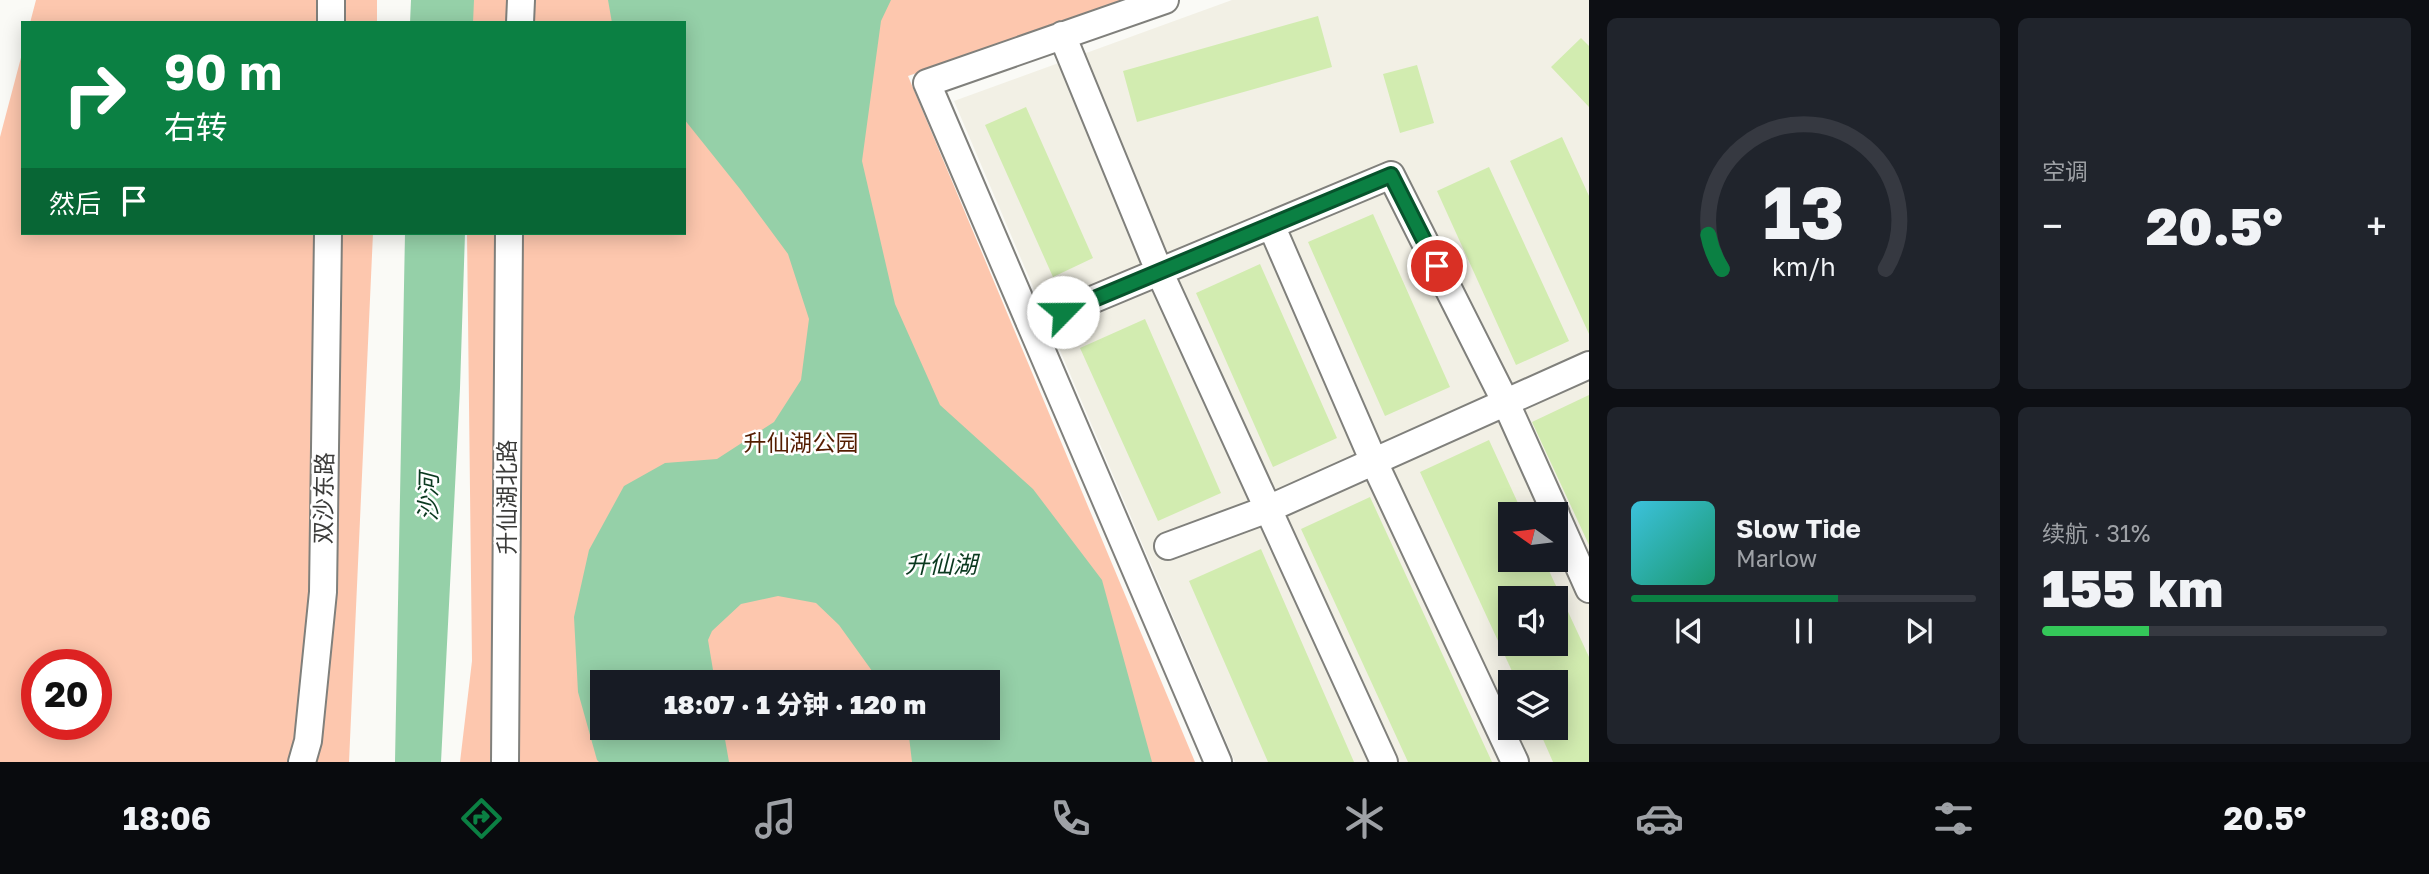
<!DOCTYPE html>
<html lang="zh">
<meta charset="utf-8">
<style>
:root{--surface:#171b24;--page:#20242c;--text:#f1f3f6;--muted:#9ea1a6;--line:#363941;--accent:#0b8043}
body{margin:0;font-family:"Golos Text","Noto Sans SC",sans-serif;background:var(--page);color:var(--text);height:100vh;display:flex;flex-direction:column;font-size:26px;white-space:nowrap}
*{box-sizing:border-box;margin:0}
p{font-size:23px;color:var(--muted)}
.icon{flex:none;width:38px;height:38px;fill:none;stroke:currentColor;stroke-width:2;stroke-linecap:round;stroke-linejoin:round}
.map{position:relative;flex:1;overflow:hidden}
.sheet{display:flex;flex-direction:column;gap:18px;padding:18px;background:#0d0f14;width:840px}
.sheet>*{flex:none}
.hud{position:absolute;left:21px;top:21px;width:665px;height:214px;border-radius:0px;box-shadow:0 4px 18px #0003;background:#0b8043;color:#fff;overflow:hidden}
.needle{width:46px;rotate:284deg}
.fabs{position:absolute;left:1498px;top:502px;display:grid;gap:14px}
.fabs a{display:grid;place-items:center;width:70px;height:70px;border-radius:0px;background:var(--surface);box-shadow:0 4px 18px #0003;font-size:35px}
.speed{position:absolute;left:21px;top:649px;display:flex;gap:14px;font-size:35px;font-weight:700;text-align:center}
.speed>*{display:grid;place-content:center;width:91px;height:91px;border-radius:50%;background:var(--surface);box-shadow:0 4px 18px #0003;line-height:1}
.speed .limit{border:10px solid #d22;background:#fff;color:#111}
.pin{position:absolute;display:grid;place-items:center;width:60px;height:60px;color:#fff;margin:-30px;border:4px solid #fff;border-radius:50%;box-shadow:0 2px 7px #0007}
.me{position:absolute;width:77px;margin:-38px;rotate:67deg;stroke-linejoin:round;filter:drop-shadow(0 0 5px #0008)}
.turn{display:flex;align-items:center;gap:24px;height:147px;padding:0 28px;font-size:32px}
.turn .icon{width:91px;height:91px;stroke-width:2.5}
.turn b{display:block;font-size:49px;line-height:60px}
.then{display:flex;align-items:center;height:66px;padding:0 28px;background:#0003;gap:14px;font-size:26px}
.big{font-size:52px;font-weight:800;line-height:1.1}
.sheet .tile{flex:1;display:flex;flex-direction:column;justify-content:center;gap:10px;min-width:0;padding:0 24px;border-radius:10px;background:var(--page)}
.sheet .dial{align-items:center;gap:0}
.dial svg{height:182px;overflow:visible;fill:none;stroke:var(--line);stroke-width:7;stroke-linecap:round;text-anchor:middle}
.dial text{fill:var(--text);stroke:none}
.song{display:flex;align-items:center;gap:21px}
.cover{width:84px;height:84px;border-radius:10px;background:linear-gradient(135deg,hsl(190 70% 55%),hsl(160 70% 35%))}
.played{height:7px;border-radius:4px;background:linear-gradient(90deg,var(--accent) 60%,var(--line) 60%)}
.keys{display:flex;justify-content:space-around;direction:ltr}
.heat{display:flex;justify-content:space-between;align-items:center;font-size:38px;direction:ltr}
.charge{height:10px;border-radius:5px;background:linear-gradient(90deg,#34c759 31%,var(--line) 0)}
.sheet .tiles{flex:1;display:grid;gap:18px;grid-template-columns:repeat(2,1fr)}
.trip{position:absolute;left:590px;top:670px;width:410px;height:70px;border-radius:0px;background:var(--surface);box-shadow:0 4px 18px #0003;font-weight:800;line-height:70px;text-align:center}
.menu{display:flex;height:112px;justify-content:space-around;align-items:center;background:#090b0e;color:var(--muted)}
.menu .icon{width:49px;height:49px}
.menu .on{color:var(--accent)}
.menu b{font-size:32px;color:var(--text)}
main{display:flex;flex:1;min-height:0}
.map>svg:first-child{display:block}
.built{fill:#f2f0e5;fill-rule:evenodd}
.green{fill:#fdc7ae;fill-rule:evenodd}
.water{fill:#95d0a8}
.building{fill:#d2ecb0;fill-rule:evenodd}
.lines{fill:none;stroke-linecap:round;stroke-linejoin:round}
.minor-casing{stroke:#80807c;stroke-width:30}
.minor{stroke:#fff;stroke-width:26}
.route-casing{stroke:#07532c;stroke-width:18}
.route{stroke:#0b8043;stroke-width:12}
.labels{text-anchor:middle;stroke-width:5;stroke-linejoin:round;paint-order:stroke}
.park-label{font-size:23px;fill:#541d00;stroke:#fff}
.street-label{font-size:23px;fill:#3b3b39;stroke:#fff}
.water-label{font-size:24px;font-style:italic;fill:#0a391f;stroke:#fff}
</style>
<main>
<div class="map">
<svg width="1589" height="762" viewBox="0 0 1589 762">
<rect width="100%" height="100%" fill="#fafaf6"/>
<path class="built" d="M1232,0H1589V762H1235L954,101ZM1510,514H1556V560H1510ZM1510,598H1556V644H1510ZM1510,682H1556V728H1510Z"/>
<path class="green" d="M36,0H377V23H30Z
M472,0H1129L908,76L1195,762H460L472,661L467,233H684V23H472ZM602,682H987V728H602Z
M23,50V233H373L349,762H0V137ZM37,665H96V724H37Z"/>
<path class="water" d="M411,0H474L473,23H410Z
M608,0H891L881,21L862,161L895,304L940,405L1033,489L1102,580L1152,762H912L908,728H987V682H880L839,625L816,603L778,596L741,604L712,631L708,640L715,682H602V728H723L729,762H599L597,760L578,692L574,617L589,550L624,486L665,463L717,459L774,422L801,380L809,319L788,254L740,189L684,119V23H612Z
M405,233H465L460,388L441,762H395Z"/>
<path class="building" d="M1318,16L1332,67L1137,122L1123,71Z
M1581,38L1589,46V107L1551,67Z
M1417,65L1434,123L1400,133L1383,74Z
M1026,107L1093,258L1053,277L985,125Z
M1562,137L1589,196V334L1510,161Z
M1489,167L1569,341L1516,365L1437,191Z
M1373,214L1450,387L1385,416L1308,242Z
M1260,264L1337,438L1273,467L1196,293Z
M1145,319L1221,493L1158,521L1080,348Z
M1589,395V545L1532,422Z
M1489,440L1523,514H1510V560H1544L1589,657V762H1553L1538,728H1556V682H1517L1420,472ZM1510,598H1556V644H1510Z
M1370,497L1492,762H1408L1301,529Z
M1261,549L1354,762H1268L1189,581Z"/>
<g class="lines">
<defs>
<path id="minor" d="M1165,0L927,83L1218,762
M331,23V0
M520,23L521,0
M1062,35L1159,271L1384,762
M1271,225L1374,462L1515,762
M1063,312L1391,175L1506,403L1556,514
M1556,515L1589,589
M1168,546L1268,509L1589,365
M302,762L308,741L323,592L328,233
M505,762L509,233"/>
</defs>
<use href="#minor" class="minor-casing"/>
<use href="#minor" class="minor"/>
</g>
<g class="lines">
<defs>
<path id="route" d="M1063,312L1391,175L1437,266"/>
</defs>
<use href="#route" class="route-casing"/>
<use href="#route" class="route"/>
</g>
<g class="labels">
<g class="park-label">
<text x="801" y="451">升仙湖公园</text>
</g>
<g class="street-label">
<text transform="translate(507 497) rotate(-90)" y="8">升仙湖北路</text>
<text transform="translate(324 498) rotate(-89)" y="8">双沙东路</text>
</g>
<g class="water-label">
<text transform="translate(429 497) rotate(-89)" y="8">沙河</text>
<text x="941" y="573">升仙湖</text>
</g>
</g>
</svg>
<div class="fabs">
<a><svg class="needle" viewBox="-14 -14 28 28"><path d="M0-13l5 13h-10z" fill="#e53935"/><path d="M0 13l5-13h-10z" fill="#9ea1a6"/></svg></a>
<a><svg class="icon" aria-label="sound" viewBox="0 0 24 24"><path d="M4 9h4l5-4v14l-5-4H4zM17 9q2 3 0 6"/></svg></a>
<a><svg class="icon" aria-label="layers" viewBox="0 0 24 24"><path d="M12 4l9 5-9 5-9-5zM3 14l9 5 9-5"/></svg></a>
</div>
<div class="speed"><div class="limit">20</div></div>
<div class="pin" style="left:1437px;top:266px;background:#d93025"><svg class="icon" aria-label="arrive" viewBox="0 0 24 24"><path d="M6 21V4h12l-3 4 3 4H6"/></svg></div>
<svg class="me" style="left:1063px;top:312px" viewBox="-20 -20 40 40"><circle r="19" fill="#fff"/><path d="M0-13L10 11 0 6-10 11z" fill="#0b8043"/></svg>
<div class="trip">18:07 · 1 分钟 · 120 m</div>
<div class="hud">
<div class="turn"><svg class="icon" aria-label="right" viewBox="0 0 24 24"><path d="M7 20v-9h11M14 6l5 5-5 5"/></svg><div><b>90 m</b>右转</div></div>
<div class="then">然后<svg class="icon" aria-label="arrive" viewBox="0 0 24 24"><path d="M6 21V4h12l-3 4 3 4H6"/></svg></div>
</div>
</div>
<section class="sheet">
<div class="tiles">
<div class="tile dial"><svg viewBox="0 0 100 80">
<path d="M14 69A42 42 0 1 1 86 69"/>
<path d="M14 69A42 42 0 0 1 8 54" stroke="#0b8043"/>
<text x="50" y="56" font-size="32" font-weight="700">13</text>
<text x="50" y="72" font-size="11">km/h</text>
</svg></div>
<div class="tile"><p>空调</p>
<div class="heat"><a>−</a><b class="big">20.5°</b><a>+</a></div>
</div>
<div class="tile">
<div class="song"><i class="cover"></i><div><b>Slow Tide</b><p>Marlow</p></div></div>
<div class="played"></div>
<div class="keys"><svg class="icon" aria-label="previous" viewBox="0 0 24 24"><path d="M18 5L8 12l10 7zM5 5v14"/></svg><svg class="icon" aria-label="pause" viewBox="0 0 24 24"><path d="M8 5v14M16 5v14"/></svg><svg class="icon" aria-label="next" viewBox="0 0 24 24"><path d="M6 5l10 7-10 7zM19 5v14"/></svg></div>
</div>
<div class="tile"><p>续航 · 31%</p><b class="big">155 km</b><div class="charge"></div></div>
</div>
</section>
</main>
<nav class="menu">
<b>18:06</b>
<svg class="icon on" aria-label="directions" viewBox="0 0 24 24"><path d="M12 3l9 9-9 9-9-9zM9 14v-3h6M13 9l2 2-2 2"/></svg>
<svg class="icon" aria-label="music" viewBox="0 0 24 24"><path d="M9 18V5l10-2v13"/><circle cx="6" cy="18" r="3"/><circle cx="16" cy="16" r="3"/></svg>
<svg class="icon" aria-label="phone" viewBox="0 0 24 24"><path d="M5 4h4l2 5-3 2q2 4 5 5l2-3 5 2v4C11 20 4 13 5 4z"/></svg>
<svg class="icon" aria-label="climate" viewBox="0 0 24 24"><path d="M12 3v18M4 7l16 10M4 17L20 7"/></svg>
<svg class="icon" aria-label="car" viewBox="0 0 24 24"><path d="M5 17H2v-5l4-1 3-4h7l3 4 3 1v5h-3M9 17h6M6 11h13"/><circle cx="7" cy="17" r="2"/><circle cx="17" cy="17" r="2"/></svg>
<svg class="icon" aria-label="filters" viewBox="0 0 24 24"><path d="M4 7h16M4 17h16"/><circle cx="9" cy="7" r="2"/><circle cx="15" cy="17" r="2"/></svg>
<b>20.5°</b>
</nav>
